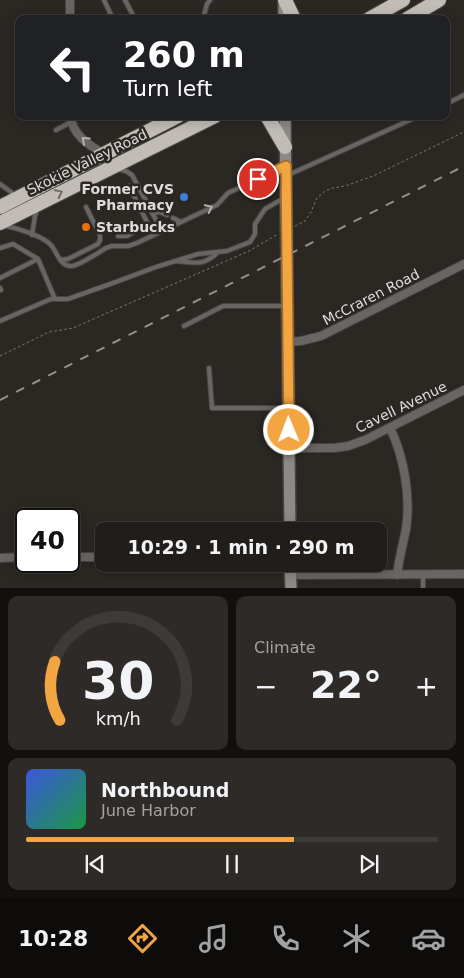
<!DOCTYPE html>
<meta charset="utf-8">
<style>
:root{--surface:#201d1a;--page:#2d2a27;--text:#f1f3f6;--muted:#a2a2a2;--line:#3d3b39;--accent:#f2a541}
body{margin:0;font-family:"DejaVu Sans",sans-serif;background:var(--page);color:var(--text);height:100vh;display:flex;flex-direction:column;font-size:19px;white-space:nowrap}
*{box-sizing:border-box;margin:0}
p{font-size:16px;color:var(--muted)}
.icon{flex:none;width:28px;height:28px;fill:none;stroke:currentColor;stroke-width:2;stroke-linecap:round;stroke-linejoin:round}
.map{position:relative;height:588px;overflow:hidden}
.side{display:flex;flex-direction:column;gap:8px;padding:8px;background:#12100e;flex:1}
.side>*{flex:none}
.banner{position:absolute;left:15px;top:15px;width:435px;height:105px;border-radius:10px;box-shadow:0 2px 12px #0003,0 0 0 1px var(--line);background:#202124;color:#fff;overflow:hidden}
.speed{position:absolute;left:15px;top:508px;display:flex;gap:10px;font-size:25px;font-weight:700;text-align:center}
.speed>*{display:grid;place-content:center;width:65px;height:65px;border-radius:50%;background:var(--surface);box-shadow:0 2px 12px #0003,0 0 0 1px var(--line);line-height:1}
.speed .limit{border:2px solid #111;border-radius:8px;background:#fff;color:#111}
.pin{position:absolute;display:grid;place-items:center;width:42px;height:42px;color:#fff;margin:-21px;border:2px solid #fff;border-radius:50%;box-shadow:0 1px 5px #0007}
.me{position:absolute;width:55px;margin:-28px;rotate:359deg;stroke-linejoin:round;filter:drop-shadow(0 0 4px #0008)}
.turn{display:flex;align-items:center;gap:18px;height:105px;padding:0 25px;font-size:22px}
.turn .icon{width:65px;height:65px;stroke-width:2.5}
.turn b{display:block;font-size:35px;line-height:42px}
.big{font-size:38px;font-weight:700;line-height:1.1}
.side .tile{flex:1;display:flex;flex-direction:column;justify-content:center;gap:8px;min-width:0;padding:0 18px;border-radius:10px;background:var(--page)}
.side .dial{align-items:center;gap:0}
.dial svg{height:130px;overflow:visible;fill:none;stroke:var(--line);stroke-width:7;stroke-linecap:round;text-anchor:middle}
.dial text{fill:var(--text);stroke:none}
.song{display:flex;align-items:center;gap:15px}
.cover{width:60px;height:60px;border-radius:8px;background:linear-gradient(135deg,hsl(230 70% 55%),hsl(140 70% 35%))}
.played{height:5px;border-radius:2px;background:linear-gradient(90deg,var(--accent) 65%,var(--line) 65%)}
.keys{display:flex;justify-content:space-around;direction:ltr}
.heat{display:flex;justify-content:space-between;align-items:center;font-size:28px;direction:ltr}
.side .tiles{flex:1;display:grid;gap:8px;grid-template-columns:1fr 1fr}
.tile:last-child{grid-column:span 2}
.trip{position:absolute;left:95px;top:522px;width:292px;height:50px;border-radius:10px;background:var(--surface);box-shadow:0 2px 12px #0003,0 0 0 1px var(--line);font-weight:700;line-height:50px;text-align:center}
.tabs{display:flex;height:80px;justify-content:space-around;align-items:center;background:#0d0c0a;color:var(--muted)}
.tabs .icon{width:35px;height:35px}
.tabs .on{color:var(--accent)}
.tabs b{font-size:22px;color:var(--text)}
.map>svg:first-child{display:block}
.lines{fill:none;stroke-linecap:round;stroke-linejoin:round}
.lane-casing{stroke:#484440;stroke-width:6}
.street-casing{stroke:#484440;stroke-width:10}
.secondary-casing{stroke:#484440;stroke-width:14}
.highway-casing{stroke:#484440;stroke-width:16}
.path{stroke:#7c7875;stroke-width:1;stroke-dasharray:2.5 2.5;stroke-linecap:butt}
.lane{stroke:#686664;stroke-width:4}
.street{stroke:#686664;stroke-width:8}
.secondary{stroke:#8c8986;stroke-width:11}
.highway{stroke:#c2bcb7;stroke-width:14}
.rail{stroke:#938f8c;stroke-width:2;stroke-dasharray:9 9;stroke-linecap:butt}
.oneway{stroke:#b5b2b0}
.oneway2{stroke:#6f6a66}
.route-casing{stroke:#9d6b2a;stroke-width:12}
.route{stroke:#f2a541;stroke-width:9}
.shop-dot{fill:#3f7fe0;stroke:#2b2723;stroke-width:2}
.food-dot{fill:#e8710a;stroke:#2b2723;stroke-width:2}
.labels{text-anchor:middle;stroke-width:5;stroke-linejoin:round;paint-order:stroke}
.street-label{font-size:14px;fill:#dedbd9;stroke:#2b2723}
.poi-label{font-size:14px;font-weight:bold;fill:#dedbd9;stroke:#2b2723;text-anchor:end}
</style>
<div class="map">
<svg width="464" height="588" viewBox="0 0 464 588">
<rect width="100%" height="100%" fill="#2b2723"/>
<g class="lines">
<defs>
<path id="lane" d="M104,0L113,19
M125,0L135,19
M203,19L207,4L210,0
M446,104L464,95
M56,130L71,122
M117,169L126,171L132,175L162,231
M288,175L419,116
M0,184L15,195
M129,186L148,224L144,226
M152,213L160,212L167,215
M173,218L181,222
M5,226C17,228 43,236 51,245C57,252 60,267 72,266C80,265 98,253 106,248L112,246H128L137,243L217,205L228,193L283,168
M32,235L35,216L37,210
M118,236H127L139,229
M0,248L13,244L38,259L55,299
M60,260L68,259L98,244L100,240V235L86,207
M176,261C194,263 205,266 218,252
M0,278L38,259
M0,288L1,290H0
M0,321L51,299H68L113,283L156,267L198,254L227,251L250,242L255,234V224L265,209L284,198
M184,326L223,306H285
M209,368L212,408H286
M423,588V574"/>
<path id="street" d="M70,0V19
M71,116C71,134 90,146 104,154
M287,342L301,341L321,336L464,264
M390,428C404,456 411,498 406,529C403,544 399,559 397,575
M289,448H334L348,446L365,440L464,390
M69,557H104
M0,558L26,557
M291,575L464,574"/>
<path id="secondary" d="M284,0V19
M285,116L290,531
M290,564L291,588"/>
<path id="highway" d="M285,0L294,19
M369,19L403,0
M407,19L439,0
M267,116L285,147
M0,207L178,116
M0,223L215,116"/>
</defs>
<use href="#lane" class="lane-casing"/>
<use href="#street" class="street-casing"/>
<use href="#secondary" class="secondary-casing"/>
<use href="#highway" class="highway-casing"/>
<path class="path" d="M295,226L305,221L311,212L317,198L325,191L333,188L345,186L373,176L464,132
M0,356L49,332L73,328L249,251L278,234"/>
<use href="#lane" class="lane"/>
<use href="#street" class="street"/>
<use href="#secondary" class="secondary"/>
<use href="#highway" class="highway"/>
<path class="rail" d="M0,400L464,166"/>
</g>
<defs><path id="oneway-chevron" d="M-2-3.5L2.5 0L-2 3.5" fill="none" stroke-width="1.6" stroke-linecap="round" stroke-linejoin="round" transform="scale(1.25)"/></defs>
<g class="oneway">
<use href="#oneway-chevron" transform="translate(85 140) rotate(-138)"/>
<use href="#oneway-chevron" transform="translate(209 208) rotate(-26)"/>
</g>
<use class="oneway2" href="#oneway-chevron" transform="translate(59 193) rotate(-26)"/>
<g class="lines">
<defs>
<path id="route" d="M258,179L286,166L289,430"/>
</defs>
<use href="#route" class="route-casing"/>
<use href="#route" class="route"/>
</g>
<circle class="shop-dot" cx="184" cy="197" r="5"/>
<circle class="food-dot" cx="86" cy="227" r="5"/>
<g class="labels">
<g class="street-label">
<text transform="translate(87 162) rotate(-26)" y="5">Skokie Valley Road</text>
<text transform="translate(371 297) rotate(-27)" y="5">McCraren Road</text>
<text transform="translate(401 407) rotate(-26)" y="5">Cavell Avenue</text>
</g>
<g class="poi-label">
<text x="174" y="194">Former CVS<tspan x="174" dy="16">Pharmacy</tspan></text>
<text x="96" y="232" text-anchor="start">Starbucks</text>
</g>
</g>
</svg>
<div class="speed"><div class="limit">40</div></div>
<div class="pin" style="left:258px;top:179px;background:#d93025"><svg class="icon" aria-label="arrive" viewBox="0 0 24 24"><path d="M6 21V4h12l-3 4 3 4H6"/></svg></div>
<svg class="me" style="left:289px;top:430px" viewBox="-20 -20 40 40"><circle r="17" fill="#f2a541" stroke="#fff" stroke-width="3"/><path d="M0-11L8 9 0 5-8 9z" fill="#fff"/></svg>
<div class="trip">10:29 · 1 min · 290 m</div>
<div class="banner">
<div class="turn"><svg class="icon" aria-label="left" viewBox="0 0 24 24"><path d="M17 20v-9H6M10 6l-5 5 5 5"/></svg><div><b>260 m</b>Turn left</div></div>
</div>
</div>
<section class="side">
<div class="tiles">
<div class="tile dial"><svg viewBox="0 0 100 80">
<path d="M14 69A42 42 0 1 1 86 69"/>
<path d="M14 69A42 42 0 0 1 11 33" stroke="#f2a541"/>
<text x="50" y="56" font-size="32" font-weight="700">30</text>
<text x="50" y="72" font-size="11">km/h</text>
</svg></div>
<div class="tile"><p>Climate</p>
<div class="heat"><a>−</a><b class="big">22°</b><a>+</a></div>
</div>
<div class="tile">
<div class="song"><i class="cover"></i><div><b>Northbound</b><p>June Harbor</p></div></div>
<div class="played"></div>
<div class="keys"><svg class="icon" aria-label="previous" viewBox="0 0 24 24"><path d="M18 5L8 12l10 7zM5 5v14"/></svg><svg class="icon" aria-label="pause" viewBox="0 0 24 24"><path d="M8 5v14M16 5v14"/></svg><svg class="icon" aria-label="next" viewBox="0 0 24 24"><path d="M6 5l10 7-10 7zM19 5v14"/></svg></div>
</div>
</div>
</section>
<nav class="tabs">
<b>10:28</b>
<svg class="icon on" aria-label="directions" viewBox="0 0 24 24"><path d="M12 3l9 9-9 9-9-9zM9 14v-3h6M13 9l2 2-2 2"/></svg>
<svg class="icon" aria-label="music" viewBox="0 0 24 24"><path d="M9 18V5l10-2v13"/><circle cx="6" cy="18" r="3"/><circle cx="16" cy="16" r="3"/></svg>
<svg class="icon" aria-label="phone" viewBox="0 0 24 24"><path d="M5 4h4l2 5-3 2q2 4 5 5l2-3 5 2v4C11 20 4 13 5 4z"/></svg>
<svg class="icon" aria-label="climate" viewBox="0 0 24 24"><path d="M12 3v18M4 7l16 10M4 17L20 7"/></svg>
<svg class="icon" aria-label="car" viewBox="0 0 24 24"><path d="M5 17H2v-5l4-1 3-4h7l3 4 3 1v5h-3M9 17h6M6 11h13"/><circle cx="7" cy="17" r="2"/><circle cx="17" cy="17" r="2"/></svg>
</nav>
